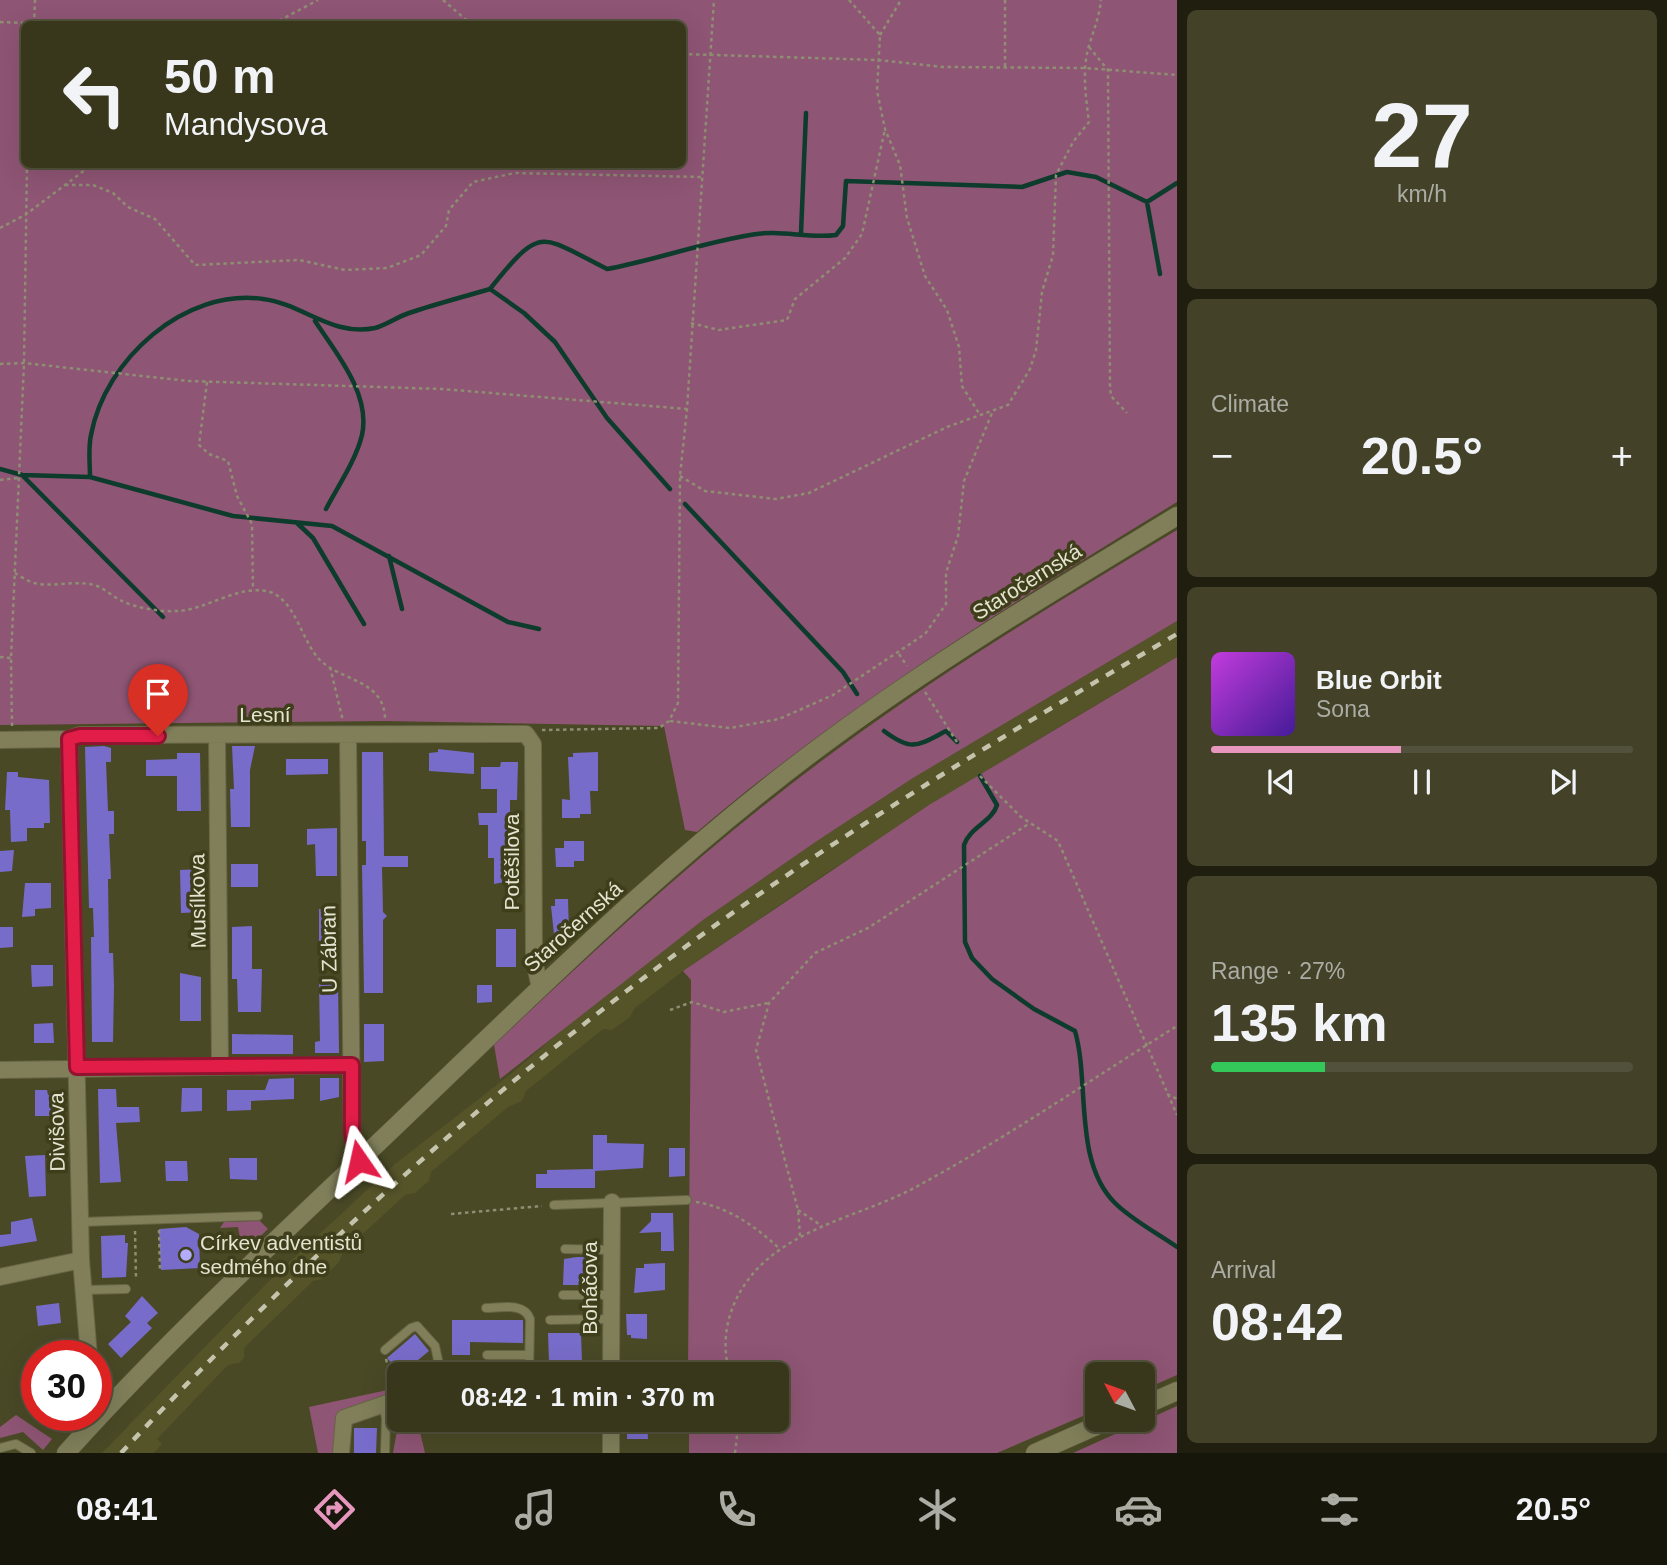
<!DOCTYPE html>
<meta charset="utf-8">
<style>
:root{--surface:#38371c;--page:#434229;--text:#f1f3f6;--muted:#abaca3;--line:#52513b;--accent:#e797bd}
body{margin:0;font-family:Arial,sans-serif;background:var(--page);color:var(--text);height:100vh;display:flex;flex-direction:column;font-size:26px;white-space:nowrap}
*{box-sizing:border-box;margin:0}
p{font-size:23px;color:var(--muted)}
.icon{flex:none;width:38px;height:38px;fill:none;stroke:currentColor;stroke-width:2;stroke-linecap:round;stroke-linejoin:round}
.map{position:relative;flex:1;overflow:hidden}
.details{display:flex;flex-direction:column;gap:10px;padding:10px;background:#1f1e0f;width:490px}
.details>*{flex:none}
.hud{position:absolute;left:21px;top:21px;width:665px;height:147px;border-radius:10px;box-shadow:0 7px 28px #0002,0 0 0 2px var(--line);background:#38371c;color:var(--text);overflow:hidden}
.needle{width:46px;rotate:311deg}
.buttons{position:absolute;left:1085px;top:1362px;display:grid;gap:14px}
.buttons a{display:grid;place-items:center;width:70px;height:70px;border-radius:10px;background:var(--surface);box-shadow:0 7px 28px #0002,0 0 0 2px var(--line);font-size:35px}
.speed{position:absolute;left:21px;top:1340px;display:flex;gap:14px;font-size:35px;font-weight:700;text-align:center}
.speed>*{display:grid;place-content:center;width:91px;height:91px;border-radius:50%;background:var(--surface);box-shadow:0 7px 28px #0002,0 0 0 2px var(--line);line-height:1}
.speed .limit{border:10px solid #d22;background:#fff;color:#111}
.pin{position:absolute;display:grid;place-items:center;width:60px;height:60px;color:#fff;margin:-72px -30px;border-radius:50% 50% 50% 0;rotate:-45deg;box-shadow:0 0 7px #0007}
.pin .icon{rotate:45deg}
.me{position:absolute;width:77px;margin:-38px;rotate:349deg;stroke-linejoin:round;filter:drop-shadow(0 0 5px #0008)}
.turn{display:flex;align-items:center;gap:24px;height:147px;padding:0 28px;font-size:32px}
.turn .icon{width:91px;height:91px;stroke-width:2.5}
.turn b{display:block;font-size:49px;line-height:60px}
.big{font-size:52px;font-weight:800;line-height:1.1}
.details .widget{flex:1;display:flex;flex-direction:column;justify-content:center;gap:10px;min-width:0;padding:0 24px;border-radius:10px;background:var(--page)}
.details .dial{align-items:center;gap:0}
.dial b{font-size:91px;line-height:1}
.song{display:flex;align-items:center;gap:21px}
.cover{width:84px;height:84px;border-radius:10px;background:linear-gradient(135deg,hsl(290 70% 55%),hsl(260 70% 35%))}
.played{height:7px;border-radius:4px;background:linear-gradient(90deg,var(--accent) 45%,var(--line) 45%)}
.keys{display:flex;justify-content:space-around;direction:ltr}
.heat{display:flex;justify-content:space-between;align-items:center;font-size:38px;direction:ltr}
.charge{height:10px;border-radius:5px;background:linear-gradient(90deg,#34c759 27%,var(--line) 0)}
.trip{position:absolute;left:387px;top:1362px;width:402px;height:70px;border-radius:10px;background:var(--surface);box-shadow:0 7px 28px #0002,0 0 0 2px var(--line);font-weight:800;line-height:70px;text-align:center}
.tab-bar{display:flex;height:112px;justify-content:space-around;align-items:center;background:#16160b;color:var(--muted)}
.tab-bar .icon{width:49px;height:49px}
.tab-bar .current{color:var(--accent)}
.tab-bar b{font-size:32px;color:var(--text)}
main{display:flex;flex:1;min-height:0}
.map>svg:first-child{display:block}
.built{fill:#555328}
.green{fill:#8e5574;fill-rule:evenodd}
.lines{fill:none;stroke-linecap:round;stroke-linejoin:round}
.stream{stroke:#0d3b2c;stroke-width:4.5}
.building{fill:#786cca}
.lane-casing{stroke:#666545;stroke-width:10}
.street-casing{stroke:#666545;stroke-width:18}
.secondary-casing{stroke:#666545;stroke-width:19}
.path{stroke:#8f8e72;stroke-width:2.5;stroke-dasharray:3.5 3.5;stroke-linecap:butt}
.lane{stroke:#807f5a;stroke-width:8}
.street{stroke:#807f5a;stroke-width:16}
.secondary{stroke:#807f5a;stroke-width:18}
.rail{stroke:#c4c4ad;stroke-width:4.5;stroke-dasharray:9 9;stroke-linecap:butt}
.route-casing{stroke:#92132f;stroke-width:18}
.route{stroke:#e11d48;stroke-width:12}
.poi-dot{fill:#b3adf9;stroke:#3f3e1b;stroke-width:2.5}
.labels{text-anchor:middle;stroke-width:7;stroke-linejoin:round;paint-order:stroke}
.street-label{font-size:21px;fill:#e4e4d0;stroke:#3f3e1b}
.poi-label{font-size:21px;fill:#e4e4d0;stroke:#3f3e1b;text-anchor:start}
</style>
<main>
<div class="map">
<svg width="1177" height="1453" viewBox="0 0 1177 1453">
<rect width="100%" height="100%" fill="#4a4926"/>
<path class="built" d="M1177,621V657L1040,738L825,874L683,971L635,1008L630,1017L612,1030L603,1029L526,1091L522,1101L508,1107L431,1172L429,1181L415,1193L405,1195L343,1252L339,1262L322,1279L313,1281L244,1348V1358L239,1363L228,1365L157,1439L162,1444L154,1453H102L268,1282L395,1164L507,1077L599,999L703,920L817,841L913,778Z"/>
<path class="green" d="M0,0H1177V502C1011,604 846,705 697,832L685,830L664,726L385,721L0,725ZM24,24H682V164H24Z
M1177,530V621L913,778L817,841L703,920L500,1079L494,1045C604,941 717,837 839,748C947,668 1062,599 1177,530Z
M1177,657V1375L1143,1390V1374H1097V1410L997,1453H689V1419H777V1374H688L691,980L683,971L929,805Z
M260,1221L268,1229L243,1253L238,1227L220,1228L224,1222Z
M392,1389L395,1398L338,1427L333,1453H318L309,1407Z
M1177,1406V1453H1073Z
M16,1415L52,1439L43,1450L23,1432L0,1438V1427Z
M399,1419H417L425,1453H393Z"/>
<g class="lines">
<path class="stream" d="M1147,202L1160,274
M801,233L806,113
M490,289C542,224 539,235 607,269C655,260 702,243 750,235C779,229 808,239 836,235L843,226L846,181L1022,187L1067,172L1096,177L1147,202L1177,183
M315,321C336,353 371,394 362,435C356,460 338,486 326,509
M0,469L22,475L90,477L233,516L332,526L508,622L539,629
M22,475L163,617
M90,477C90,464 88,448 91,435C105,359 185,288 263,299C303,304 332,337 375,328C386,325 397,317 409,313C436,304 463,297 490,289L524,313L555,342L607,418L670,489
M685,504L843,672L857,694
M297,523L313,538L364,624
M389,556L402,609
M884,731C912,752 917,746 946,731L957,742
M980,776L997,805C992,822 970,827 964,845L965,942L972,958L992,979L1034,1009L1075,1031C1090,1083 1073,1161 1115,1203C1132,1220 1157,1233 1177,1247"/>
</g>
<path class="building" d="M104,746L111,748V762H106L108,811H114V834H109L111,879H108L109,953H113L114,985L113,1042H92L91,937H94L93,908H89L85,747Z
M232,746H255L250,770V827H231L230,789H234Z
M438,749L474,753V774L429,771V753L438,752Z
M362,752H383L384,856H408V867H382L383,912L387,916L383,920V993H364L362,865H366V841H362Z
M598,752V791H590L591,814H580V818H562V799L570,800L568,757H573V753Z
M177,753H200L201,811H177V776H146V760L177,759Z
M286,759H328V774L286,775Z
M501,762H518L517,800H510V858H515L516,880L494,884V858H488V825H479L478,813H497V789H481V767H500Z
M7,772H18V777L49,780L50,823H44V828H27V841L11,842L10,810H5Z
M337,828V876H316L315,844L307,845V829Z
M564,841H584V861H574V867H556L555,848H564Z
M14,850L12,871L0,872V851Z
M231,864H258V887H231Z
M201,869V912L181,913L180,870Z
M25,883H51V908L35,909V916L22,917Z
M555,899H568L569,932L555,944L551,906H555Z
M319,909H338V949H319Z
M252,926V969H262L261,1012H238L237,979H232V927Z
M0,927H13V947L0,948Z
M496,929H516V967H496Z
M31,965H53V986L32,987Z
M180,973L201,977V1021H180Z
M319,980H338L339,1053H315V1042L320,1041Z
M477,985H492V1002L477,1003Z
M53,1023L54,1043H34V1024Z
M364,1024H384V1061L364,1062Z
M232,1034L293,1035V1054H232Z
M294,1078V1099L251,1101V1110L227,1111V1090H265L269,1079Z
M320,1078H339V1097L320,1101Z
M182,1088H202V1111L181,1112Z
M98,1089H116L117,1107H139L140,1122L116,1123L121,1182L100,1183Z
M35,1090H47L48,1095L56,1094V1116H35Z
M593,1135H607V1143L644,1144L643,1168L595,1171V1188H536V1174H547V1170L593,1169Z
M669,1148H685V1176L669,1177Z
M45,1155L46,1196L29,1197L25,1156Z
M229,1158H257V1180L230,1179Z
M165,1161H187L188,1181H166Z
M651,1213H673L674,1251H661V1232L639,1233L651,1221Z
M32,1218L37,1241L0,1247V1235L11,1234V1222Z
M186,1227L199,1234L200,1268L161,1270L159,1229Z
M125,1235V1243H128L126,1277L102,1278L101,1236Z
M577,1257H597L596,1285H563L564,1259Z
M665,1263V1290L634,1293L636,1268H644V1264Z
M142,1296L158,1313L147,1323L152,1328L121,1358L108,1344L131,1322L125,1316Z
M59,1303L61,1323L38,1326L36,1306Z
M626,1314H647V1339L631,1338V1335H627Z
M452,1320H523V1343L470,1342V1355H452Z
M548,1333H581L582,1362H549Z
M415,1334L429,1351L401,1374L387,1358Z
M433,1419H462L463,1431L433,1433Z
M627,1419H647L648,1439H627Z
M354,1428H377L376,1453H354Z"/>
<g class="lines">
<defs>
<path id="lane" d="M554,1205L687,1200
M81,1222L258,1216
M565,1249L611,1250
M84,1290L126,1289
M563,1295H611
M486,1308C501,1308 524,1302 530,1319L529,1374
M550,1320L611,1319
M385,1350L411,1328L417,1326L435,1346L441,1374
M487,1355H529
M383,1404L386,1418L385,1453
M0,1448L16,1444L31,1453"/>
<path id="street" d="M217,735L220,1067
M348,736L352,1134L359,1161
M69,739L81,1260L89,1356
M0,740L69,739L80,735L526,734L533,744L534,960L540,988
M0,1070L352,1065
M0,1277L81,1260
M611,1374L612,1202
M611,1419V1453
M341,1453L344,1418L399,1399"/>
<path id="secondary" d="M1143,1406L1177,1391
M66,1453C170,1337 286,1231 399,1123C538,990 676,852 832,738C942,657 1060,587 1177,516
M1035,1453L1112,1419"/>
</defs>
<use href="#lane" class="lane-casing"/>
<use href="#street" class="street-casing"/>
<use href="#secondary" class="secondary-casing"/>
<path class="path" d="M443,0L471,24
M849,0L880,35L877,91L885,129L900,165L907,218L925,276L947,310L959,347L962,386L980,415
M1005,0V67
M0,22L52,24
M34,24L35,0
M273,24L318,0
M880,35L901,0
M1089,47L1108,70L1110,387L1111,396L1127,413
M682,54L878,60L943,67L1085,68L1177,75
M65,185H93L113,193L128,207L155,219L195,265L299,260L345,270L387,268L421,255L446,226L449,210L473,182L515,173L702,177
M0,228L25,215L93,164
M691,323L719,330L787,320L795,299L845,258L862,234L885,129
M0,364L24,363L188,381L442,389L687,409
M207,382L199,445L209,454L228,461L237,496L252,524L253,590
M680,476L705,491L776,499L809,493L947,427L1008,405L1030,369L1036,350L1042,292L1053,255L1056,175L1073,142L1089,122C1086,98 1082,73 1088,49C1093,32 1099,18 1101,0
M0,480L18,478
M15,573C20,576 27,581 34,583C54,588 76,579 97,586C105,589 112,596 120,600C136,608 159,612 177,611C207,610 240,583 270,592C295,600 302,641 319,659C341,682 385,679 385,720
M899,654L907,666
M0,657L11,658
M330,667L343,721
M925,692L957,742
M670,721L730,728L779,719L833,695L925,634L946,604V573L958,536L964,481L992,413
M12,726L11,658L24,363L27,164
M542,730L659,728L669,721L678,703L680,476L687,409L714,0
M980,776L1021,817L1058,841L1177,1115
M670,1010L692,1002L724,1012L768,1003
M1167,1094L1177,1099
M696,1202C729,1207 756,1227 780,1249
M798,1210L822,1226
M451,1214L542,1206
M159,1230L160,1272
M135,1231L136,1278
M800,1236L798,1210L756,1050L769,1003L815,953L868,928L1030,823
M386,1359L393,1387
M730,1374C718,1335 731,1296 759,1267C801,1225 863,1215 914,1188C1005,1139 1090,1080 1177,1026
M735,1453L739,1419"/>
<use href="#lane" class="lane"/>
<use href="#street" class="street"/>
<use href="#secondary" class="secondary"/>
<path class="rail" d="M121,1453C301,1261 496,1083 710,929C860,821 1018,727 1177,634"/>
</g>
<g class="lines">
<defs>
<path id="route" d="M158,736H80L69,739L77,1067L352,1065V1134L359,1161"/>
</defs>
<use href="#route" class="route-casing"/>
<use href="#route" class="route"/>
</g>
<circle class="poi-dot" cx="186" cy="1255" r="7"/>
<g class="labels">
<g class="street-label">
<text transform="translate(1027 582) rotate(-32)" y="7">Staročernská</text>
<text x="265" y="722">Lesní</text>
<text transform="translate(512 862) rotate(-90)" y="7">Potěšilova</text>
<text transform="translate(198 901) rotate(-91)" y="7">Musílkova</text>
<text transform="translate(573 927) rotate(-42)" y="7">Staročernská</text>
<text transform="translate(329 949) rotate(-91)" y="7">U Zábran</text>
<text transform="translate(57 1132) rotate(-91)" y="7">Divišova</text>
<text transform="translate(590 1288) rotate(-90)" y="7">Boháčova</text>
</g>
<g class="poi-label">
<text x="200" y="1250">Církev adventistů<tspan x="200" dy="24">sedmého dne</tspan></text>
</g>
</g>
</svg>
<div class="buttons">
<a><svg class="needle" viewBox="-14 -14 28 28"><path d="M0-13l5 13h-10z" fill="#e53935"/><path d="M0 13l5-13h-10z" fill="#abaca3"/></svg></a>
</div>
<div class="speed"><div class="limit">30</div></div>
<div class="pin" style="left:158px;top:736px;background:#d93025"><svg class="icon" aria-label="arrive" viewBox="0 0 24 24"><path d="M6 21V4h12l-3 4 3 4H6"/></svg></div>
<svg class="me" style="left:359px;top:1161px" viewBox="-20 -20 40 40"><path d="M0-17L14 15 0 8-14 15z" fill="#e11d48" stroke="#fff" stroke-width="4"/></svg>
<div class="trip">08:42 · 1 min · 370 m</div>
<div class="hud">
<div class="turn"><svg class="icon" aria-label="left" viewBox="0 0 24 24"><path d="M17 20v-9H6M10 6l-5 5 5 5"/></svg><div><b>50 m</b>Mandysova</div></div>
</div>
</div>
<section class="details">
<div class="widget dial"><b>27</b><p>km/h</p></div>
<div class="widget"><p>Climate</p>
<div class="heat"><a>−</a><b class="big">20.5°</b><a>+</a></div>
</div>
<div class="widget">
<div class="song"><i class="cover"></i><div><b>Blue Orbit</b><p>Sona</p></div></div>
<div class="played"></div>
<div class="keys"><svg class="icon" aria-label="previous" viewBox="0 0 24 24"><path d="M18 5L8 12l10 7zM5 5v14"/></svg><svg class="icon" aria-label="pause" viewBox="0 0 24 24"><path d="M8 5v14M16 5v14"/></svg><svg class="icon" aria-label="next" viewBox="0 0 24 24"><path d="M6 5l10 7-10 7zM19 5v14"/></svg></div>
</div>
<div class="widget"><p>Range · 27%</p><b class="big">135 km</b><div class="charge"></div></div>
<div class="widget"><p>Arrival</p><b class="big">08:42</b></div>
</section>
</main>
<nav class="tab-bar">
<b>08:41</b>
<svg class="icon current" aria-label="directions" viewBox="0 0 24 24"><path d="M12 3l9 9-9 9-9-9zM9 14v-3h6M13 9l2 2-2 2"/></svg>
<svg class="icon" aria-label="music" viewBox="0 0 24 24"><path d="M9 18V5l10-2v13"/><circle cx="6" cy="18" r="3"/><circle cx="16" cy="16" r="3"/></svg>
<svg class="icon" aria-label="phone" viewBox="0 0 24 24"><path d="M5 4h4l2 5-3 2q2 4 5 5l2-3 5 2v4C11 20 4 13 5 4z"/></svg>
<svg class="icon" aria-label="climate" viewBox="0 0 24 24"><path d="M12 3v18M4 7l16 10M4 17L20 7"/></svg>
<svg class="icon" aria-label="car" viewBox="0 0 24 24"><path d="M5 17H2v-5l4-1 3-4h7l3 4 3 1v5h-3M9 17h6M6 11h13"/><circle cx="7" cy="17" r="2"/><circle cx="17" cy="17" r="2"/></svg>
<svg class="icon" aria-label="filters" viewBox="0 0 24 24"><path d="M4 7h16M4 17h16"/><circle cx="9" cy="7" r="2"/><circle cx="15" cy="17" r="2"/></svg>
<b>20.5°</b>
</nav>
